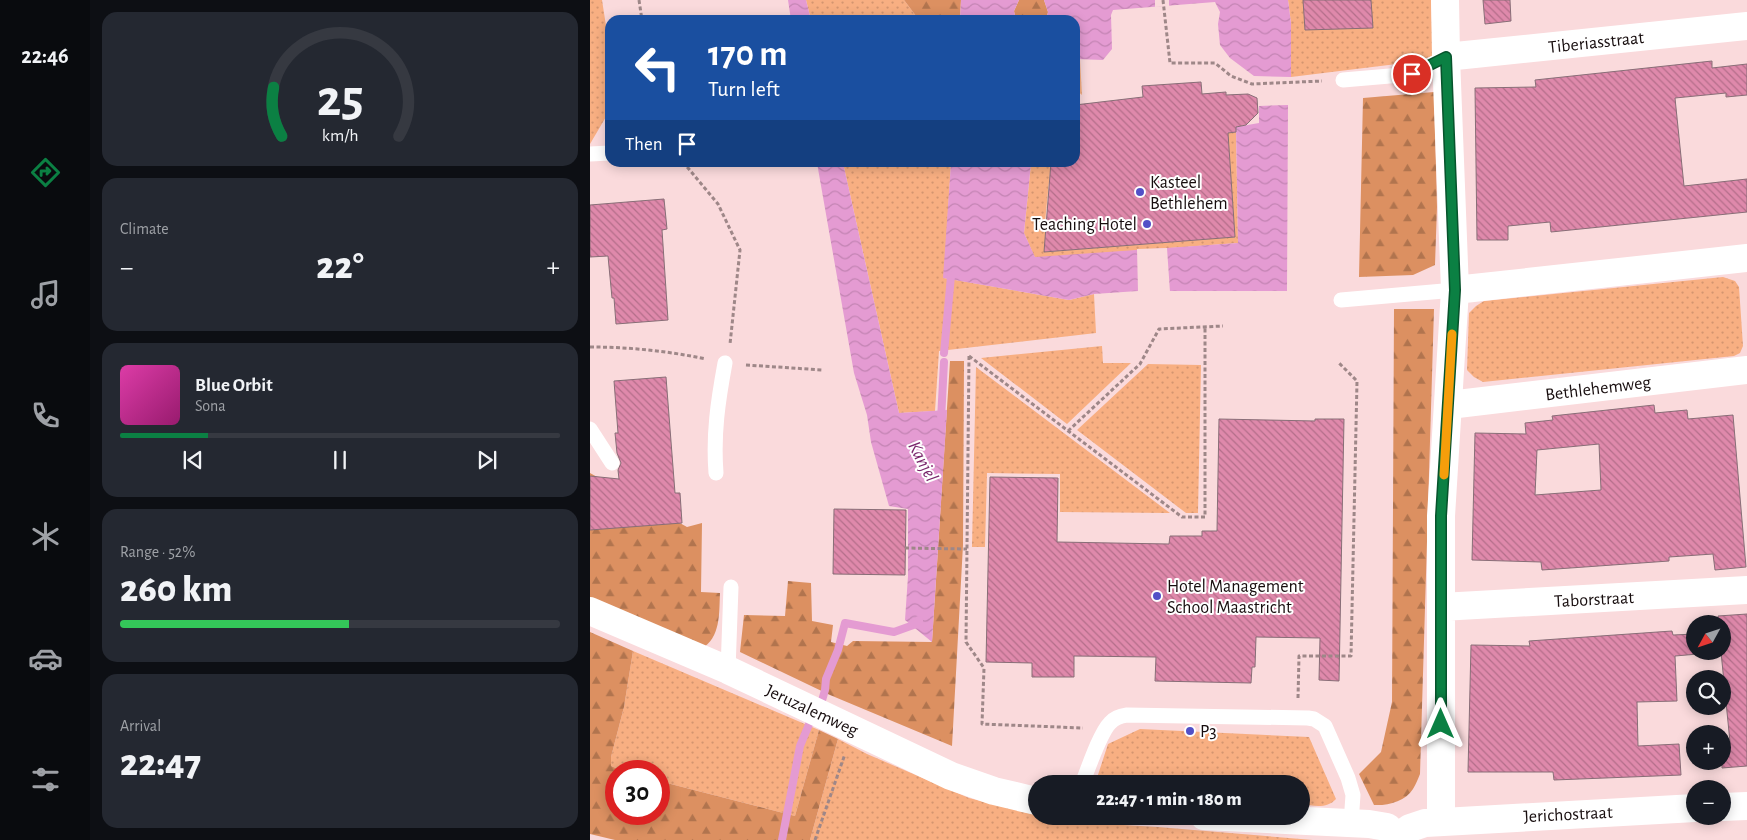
<!DOCTYPE html>
<meta charset="utf-8">
<style>
:root{--surface:#171b24;--page:#242831;--text:#f1f3f6;--muted:#9ea1a6;--line:#363941;--accent:#0b8043}
body{margin:0;font-family:"Alegreya Sans",sans-serif;background:var(--page);color:var(--text);height:100vh;display:flex;flex-direction:column;font-size:19px;white-space:nowrap}
*{box-sizing:border-box;margin:0}
p{font-size:16px;color:var(--muted)}
.icon{flex:none;width:28px;height:28px;fill:none;stroke:currentColor;stroke-width:2;stroke-linecap:round;stroke-linejoin:round}
.map{position:relative;flex:1;overflow:hidden}
.drawer{display:flex;flex-direction:column;gap:12px;padding:12px;background:#0d0f14;width:500px}
.drawer>*{flex:none}
.guide{position:absolute;left:15px;top:15px;width:475px;height:152px;border-radius:15px;box-shadow:0 2px 12px #0003;background:#1a4fa0;color:#fff;overflow:hidden}
.needle{width:32px;rotate:230deg}
.buttons{position:absolute;left:1096px;top:615px;display:grid;gap:10px}
.buttons a{display:grid;place-items:center;width:45px;height:45px;border-radius:50%;background:var(--surface);box-shadow:0 2px 12px #0003;font-size:25px}
.speed{position:absolute;left:15px;top:760px;display:flex;gap:10px;font-size:25px;font-weight:700;text-align:center}
.speed>*{display:grid;place-content:center;width:65px;height:65px;border-radius:50%;background:var(--surface);box-shadow:0 2px 12px #0003;line-height:1}
.speed .limit{border:8px solid #d22;background:#fff;color:#111}
.pin{position:absolute;display:grid;place-items:center;width:42px;height:42px;color:#fff;margin:-21px;border:2px solid #fff;border-radius:50%;box-shadow:0 1px 5px #0007}
.me{position:absolute;width:55px;margin:-28px;rotate:0deg;stroke-linejoin:round;filter:drop-shadow(0 0 4px #0008)}
.turn{display:flex;align-items:center;gap:18px;height:105px;padding:0 20px;font-size:22px}
.turn .icon{width:65px;height:65px;stroke-width:2.5}
.turn b{display:block;font-size:35px;line-height:42px}
.then{display:flex;align-items:center;height:48px;padding:0 20px;background:#0003;gap:10px;font-size:19px}
.big{font-size:38px;font-weight:800;line-height:1.1}
.drawer .card{flex:1;display:flex;flex-direction:column;justify-content:center;gap:8px;min-width:0;padding:0 18px;border-radius:15px;background:var(--page)}
.drawer .dial{align-items:center;gap:0}
.dial svg{height:130px;overflow:visible;fill:none;stroke:var(--line);stroke-width:7;stroke-linecap:round;text-anchor:middle}
.dial text{fill:var(--text);stroke:none}
.song{display:flex;align-items:center;gap:15px}
.cover{width:60px;height:60px;border-radius:8px;background:linear-gradient(135deg,hsl(320 70% 55%),hsl(320 70% 35%))}
.played{height:5px;border-radius:2px;background:linear-gradient(90deg,var(--accent) 20%,var(--line) 20%)}
.keys{display:flex;justify-content:space-around;direction:ltr}
.heat{display:flex;justify-content:space-between;align-items:center;font-size:28px;direction:ltr}
.charge{height:8px;border-radius:4px;background:linear-gradient(90deg,#34c759 52%,var(--line) 0)}
.trip{position:absolute;left:438px;top:775px;width:282px;height:50px;border-radius:25px;background:var(--surface);box-shadow:0 2px 12px #0003;font-weight:800;line-height:50px;text-align:center}
main{display:flex;flex:1;min-height:0}
.dock{display:flex;flex-direction:column;width:90px;justify-content:space-around;align-items:center;background:#090b0e;color:var(--muted)}
.dock .icon{width:35px;height:35px}
.dock .current{color:var(--accent)}
.dock b{font-size:22px;color:var(--text)}
.map>svg:first-child{display:block}
.grass{fill:url(#grass-dots)}
.forest{fill:url(#forest-firs)}
.water{fill:url(#water-waves)}
.pier{fill:#fadadc}
.lines{fill:none;stroke-linecap:round;stroke-linejoin:round}
.stream{stroke:#e49bd2;stroke-width:8}
.building{fill:url(#building-back-hatch);stroke:#886e77;fill-rule:evenodd}
.path{stroke:#9e8788;stroke-width:3;stroke-dasharray:4 2.5;stroke-linecap:butt}
.service{stroke:#fff;stroke-width:15}
.minor{stroke:#fff;stroke-width:28}
.route-casing{stroke:#07532c;stroke-width:12}
.route{stroke:#0b8043;stroke-width:9}
.slow{stroke:#f59e0b;stroke-width:9}
.poi-dot{fill:#5250c7;stroke:#fff;stroke-width:2}
.labels{text-anchor:middle;stroke-width:4;stroke-linejoin:round;paint-order:stroke}
.street-label{font-size:18px;fill:#170d0e;stroke:#fff}
.poi-label{font-size:18px;fill:#170d0e;stroke:#fff;text-anchor:start}
.water-label{font-size:19px;font-style:italic;fill:#79266b;stroke:#fff}
</style>
<main>
<nav class="dock">
<b>22:46</b>
<svg class="icon current" aria-label="directions" viewBox="0 0 24 24"><path d="M12 3l9 9-9 9-9-9zM9 14v-3h6M13 9l2 2-2 2"/></svg>
<svg class="icon" aria-label="music" viewBox="0 0 24 24"><path d="M9 18V5l10-2v13"/><circle cx="6" cy="18" r="3"/><circle cx="16" cy="16" r="3"/></svg>
<svg class="icon" aria-label="phone" viewBox="0 0 24 24"><path d="M5 4h4l2 5-3 2q2 4 5 5l2-3 5 2v4C11 20 4 13 5 4z"/></svg>
<svg class="icon" aria-label="climate" viewBox="0 0 24 24"><path d="M12 3v18M4 7l16 10M4 17L20 7"/></svg>
<svg class="icon" aria-label="car" viewBox="0 0 24 24"><path d="M5 17H2v-5l4-1 3-4h7l3 4 3 1v5h-3M9 17h6M6 11h13"/><circle cx="7" cy="17" r="2"/><circle cx="17" cy="17" r="2"/></svg>
<svg class="icon" aria-label="filters" viewBox="0 0 24 24"><path d="M4 7h16M4 17h16"/><circle cx="9" cy="7" r="2"/><circle cx="15" cy="17" r="2"/></svg>
</nav>
<section class="drawer">
<div class="card dial"><svg viewBox="0 0 100 80">
<path d="M14 69A42 42 0 1 1 86 69"/>
<path d="M14 69A42 42 0 0 1 9 39" stroke="#0b8043"/>
<text x="50" y="56" font-size="32" font-weight="700">25</text>
<text x="50" y="72" font-size="11">km/h</text>
</svg></div>
<div class="card"><p>Climate</p>
<div class="heat"><a>−</a><b class="big">22°</b><a>+</a></div>
</div>
<div class="card">
<div class="song"><i class="cover"></i><div><b>Blue Orbit</b><p>Sona</p></div></div>
<div class="played"></div>
<div class="keys"><svg class="icon" aria-label="previous" viewBox="0 0 24 24"><path d="M18 5L8 12l10 7zM5 5v14"/></svg><svg class="icon" aria-label="pause" viewBox="0 0 24 24"><path d="M8 5v14M16 5v14"/></svg><svg class="icon" aria-label="next" viewBox="0 0 24 24"><path d="M6 5l10 7-10 7zM19 5v14"/></svg></div>
</div>
<div class="card"><p>Range · 52%</p><b class="big">260 km</b><div class="charge"></div></div>
<div class="card"><p>Arrival</p><b class="big">22:47</b></div>
</section>
<div class="map">
<svg width="1157" height="840" viewBox="0 0 1157 840">
<defs>
<pattern id="grass-dots" width="8" height="8" patternUnits="userSpaceOnUse" patternTransform="scale(1.25)"><rect width="8" height="8" fill="#f8af82"/><path d="M2 2h.1M6 6h.1" fill="none" stroke="#d4956f" stroke-width="1.8" stroke-linecap="round"/></pattern>
<pattern id="forest-firs" width="22" height="20" patternUnits="userSpaceOnUse" patternTransform="scale(1.25)"><rect width="22" height="20" fill="#dc9061"/><path d="M5 1l3.5 6h-7zM16 11l3.5 6h-7z" fill="#b1744e"/></pattern>
<pattern id="water-waves" width="16" height="10" patternUnits="userSpaceOnUse" patternTransform="scale(1.25)"><rect width="16" height="10" fill="#e49bd2"/><path d="M0 5q4-4 8 0t8 0" fill="none" stroke="#c384b3"/></pattern>
<pattern id="building-back-hatch" width="6" height="6" patternUnits="userSpaceOnUse" patternTransform="scale(1.25)"><rect width="6" height="6" fill="#df89ab"/><path d="M-1 5l2 2M0 0l6 6M5-1l2 2" fill="none" stroke="#b46e8a"/></pattern>
</defs>
<rect width="100%" height="100%" fill="#fadadc"/>
<path class="grass" d="M0,0H12L19,45L20,110L0,144Z
M216,0H314L329,20H221Z
M698,0H841L843,56L823,62L701,77V23Z
M485,59H490L492,95L485,89Z
M646,132L648,243L445,258L434,233L441,163L461,162L455,222V252L645,237L638,133Z
M253,163H361L354,278L479,300L504,294L506,333L349,351L345,411L309,413Z
M1133,277L1145,281L1149,287L1153,346L1150,353L1144,356L893,382L884,377L877,370L879,313L886,306L894,301Z
M512,346L513,363H541L477,424L391,358Z
M558,364L611,365L608,513H596L487,430Z
M386,367L580,513L470,512V474L397,473L395,547H382Z
M43,651L229,730L205,816L69,781V771H33L21,766V757L34,707Z
M550,729L719,737L746,799C737,809 724,806 711,804V784H505L518,744Z
M248,739L277,754L379,798L446,815V816L499,823L568,827L723,840H220Z"/>
<path class="forest" d="M314,0H371L370,20H329Z
M429,0H454L458,12L456,20H426L424,11Z
M844,92L847,207L845,265L823,275L769,277L773,98Z
M804,309H844L830,774C828,779 826,784 823,789C816,801 797,806 784,805L769,774L791,752L802,702Z
M360,361H374L373,545L362,746L240,695L150,652L154,615L195,616L198,581L221,583L222,621L243,625L241,642L257,646L263,641L342,642Z
M0,473L97,527L112,523L111,592L130,593C129,613 131,638 111,649L0,605Z
M0,632L43,651L34,707L21,757V766L33,771H26V814H69V781L205,816L229,730L248,739L220,840H25L0,834Z"/>
<path class="water" d="M198,0H216L221,20H201Z
M371,0H429L424,11L426,20H370Z
M454,0H698L701,23V77L664,76L640,58L630,45L628,24L630,12L625,2L523,10L521,15L522,49L513,60L485,59V20H456L458,12Z
M698,105L697,291H548L504,294L479,300L353,278L361,163H441L434,233L445,257L648,243L646,127L669,123V106Z
M227,163H253L309,413L357,410L342,642L315,620L318,576V509L299,506L281,442L277,415L264,373Z"/>
<path class="pier" d="M565,0H579V6L565,7Z
M577,248L580,292L548,291L547,249Z"/>
<g class="lines">
<path class="stream" d="M354,353L361,276L367,273
M351,420L354,362
M231,704L235,690L236,679L248,650L255,623L304,632L329,623V620
M192,840L210,746L220,722"/>
</g>
<path class="building" d="M713,0H781L783,28L715,30Z
M893,0H920L921,21L895,24Z
M1122,61V68L1157,64V95L1136,97V93L1085,98L1094,186L1157,179V212L961,232L960,222L918,226V240H887L885,88L946,87L945,80Z
M611,82L612,94L636,92V95L658,94L667,98L668,113L656,125L646,127V132L638,133L645,237L454,252L461,162H485V105L553,97L552,86Z
M74,199L77,229L72,230L78,320L26,324L24,298H22L18,256L0,257V205Z
M76,377L85,493H90L92,523L0,530V476L29,479L28,470L31,463L27,453L25,433H28L24,381Z
M1064,405L1065,413L1097,410L1098,419L1143,415L1156,567L1125,570L1123,554L1079,557V561L952,570L951,562L882,560L885,433L936,434L935,423L963,420L962,416ZM1009,444L1011,490L945,495L947,450Z
M629,419L725,421V419H754L749,681L729,680L730,638L666,637L665,667H662L661,683L565,681L566,657L484,656V677H442V663L396,662L400,477L468,478L467,542L579,544L580,536H612V531H627Z
M244,509L316,510L315,575L243,574Z
M1157,614V766L1132,768V743L1140,742L1131,652L1085,656L1087,701L1047,702L1048,746L1089,744L1091,775L964,780L963,772H878L881,645L940,646L939,641L1082,631L1083,635L1105,634V651H1132V624H1129L1128,616Z"/>
<g class="lines">
<path class="path" d="M49,0L52,20
M573,0L580,63H625L641,76L662,84L732,81
M93,162L128,204L150,250L140,344
M0,347C39,347 78,351 116,359
M379,356L376,642L394,668L392,724L493,728
M379,356L592,517H615V327
M156,365L233,370
M478,431L550,364L569,329L633,326
M315,548L377,549
M708,698L709,656H761L767,381L749,363
M225,840L255,754"/>
<path class="service" d="M753,80L823,74L856,57
M0,154L20,153
M751,300L865,290
M0,429L22,463
M126,473C123,434 128,401 135,363
M138,670L141,587
M492,784C498,769 510,733 520,723C524,718 530,716 537,715L718,718L724,719L735,726L758,778L763,795L761,823"/>
<path class="minor" d="M856,57L1157,26
M865,290L1157,258
M859,405L1157,370
M851,607L1157,590
M0,611L138,670L361,776L404,791L446,801
M1132,807L1157,806
M614,816L779,824L797,827L807,836
M851,821V516L865,290L856,57L855,0
M803,840L820,828L835,823L1105,808"/>
</g>
<g class="lines">
<defs>
<path id="route" d="M822,74L856,57L865,290L851,516V724"/>
</defs>
<use href="#route" class="route-casing"/>
<use href="#route" class="route"/>
<path class="slow" d="M854,475L862,334"/>
</g>
<g class="poi-dot">
<circle cx="550" cy="192" r="5"/>
<circle cx="557" cy="224" r="5"/>
<circle cx="567" cy="596" r="5"/>
<circle cx="600" cy="731" r="5"/>
</g>
<g class="labels">
<g class="street-label">
<text transform="translate(1006 42) rotate(-6)" y="6">Tiberiasstraat</text>
<text transform="translate(1008 388) rotate(-7)" y="6">Bethlehemweg</text>
<text transform="translate(1004 599) rotate(-3)" y="6">Taborstraat</text>
<text transform="translate(222 710) rotate(25)" y="6">Jeruzalemweg</text>
<text transform="translate(978 814) rotate(-3)" y="6">Jerichostraat</text>
</g>
<g class="poi-label">
<text x="560" y="188">Kasteel<tspan x="560" dy="21">Bethlehem</tspan></text>
<text x="547" y="230" text-anchor="end">Teaching Hotel</text>
<text x="577" y="592">Hotel Management<tspan x="577" dy="21">School Maastricht</tspan></text>
<text x="610" y="737">P3</text>
</g>
<g class="water-label">
<text transform="translate(334 461) rotate(62)" y="7">Kanjel</text>
</g>
</g>
</svg>
<div class="buttons">
<a><svg class="needle" viewBox="-14 -14 28 28"><path d="M0-13l5 13h-10z" fill="#e53935"/><path d="M0 13l5-13h-10z" fill="#9ea1a6"/></svg></a>
<a><svg class="icon" aria-label="search" viewBox="0 0 24 24"><circle cx="10" cy="10" r="6"/><path d="M15 15l6 6"/></svg></a>
<a>+</a>
<a>−</a>
</div>
<div class="speed"><div class="limit">30</div></div>
<div class="pin" style="left:822px;top:74px;background:#d93025"><svg class="icon" aria-label="arrive" viewBox="0 0 24 24"><path d="M6 21V4h12l-3 4 3 4H6"/></svg></div>
<svg class="me" style="left:851px;top:724px" viewBox="-20 -20 40 40"><path d="M0-17L14 15 0 8-14 15z" fill="#0b8043" stroke="#fff" stroke-width="4"/></svg>
<div class="trip">22:47 · 1 min · 180 m</div>
<div class="guide">
<div class="turn"><svg class="icon" aria-label="left" viewBox="0 0 24 24"><path d="M17 20v-9H6M10 6l-5 5 5 5"/></svg><div><b>170 m</b>Turn left</div></div>
<div class="then">Then<svg class="icon" aria-label="arrive" viewBox="0 0 24 24"><path d="M6 21V4h12l-3 4 3 4H6"/></svg></div>
</div>
</div>
</main>
